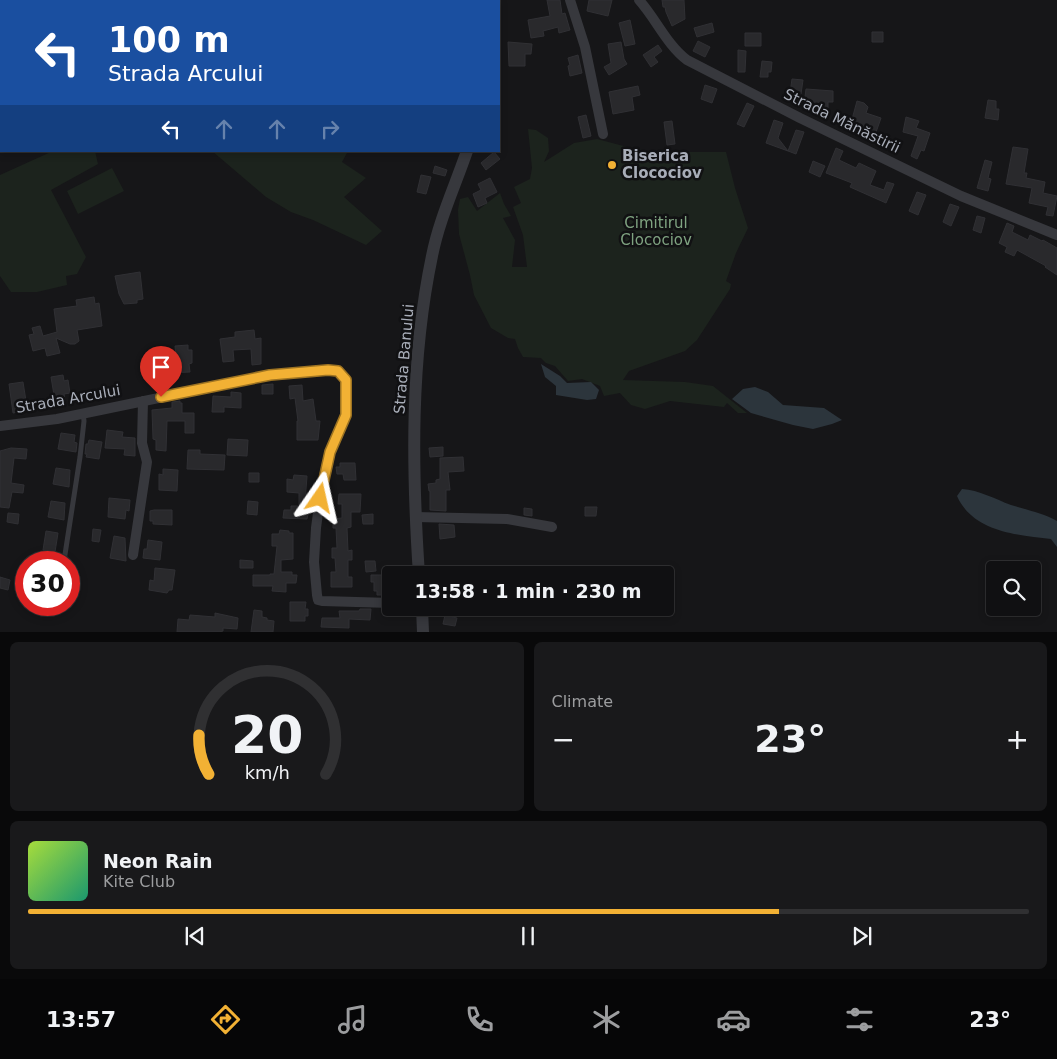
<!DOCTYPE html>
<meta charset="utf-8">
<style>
:root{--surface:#101012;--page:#19191b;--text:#f1f3f6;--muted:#9c9d9f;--line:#303032;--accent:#f2b134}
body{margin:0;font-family:"DejaVu Sans",sans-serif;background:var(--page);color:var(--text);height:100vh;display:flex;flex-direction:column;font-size:19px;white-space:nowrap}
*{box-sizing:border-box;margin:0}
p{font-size:16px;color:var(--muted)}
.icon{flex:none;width:28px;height:28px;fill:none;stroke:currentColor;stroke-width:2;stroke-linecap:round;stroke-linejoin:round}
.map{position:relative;height:632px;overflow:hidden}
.details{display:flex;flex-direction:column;gap:10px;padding:10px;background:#09090a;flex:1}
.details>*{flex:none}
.banner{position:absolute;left:0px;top:0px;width:500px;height:152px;box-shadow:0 2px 8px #0003,0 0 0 1px var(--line);background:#1a4fa0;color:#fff;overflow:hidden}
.buttons{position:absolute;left:986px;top:561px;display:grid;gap:10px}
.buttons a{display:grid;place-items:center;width:55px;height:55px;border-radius:5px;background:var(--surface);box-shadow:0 2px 8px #0003,0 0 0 1px var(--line);font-size:25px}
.speed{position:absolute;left:15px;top:551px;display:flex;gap:10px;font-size:25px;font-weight:700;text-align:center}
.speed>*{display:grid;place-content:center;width:65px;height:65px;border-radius:50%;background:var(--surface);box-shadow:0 2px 8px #0003,0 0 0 1px var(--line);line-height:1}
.speed .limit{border:8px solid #d22;background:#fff;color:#111}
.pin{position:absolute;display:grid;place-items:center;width:42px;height:42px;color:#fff;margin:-51px -21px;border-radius:50% 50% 50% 0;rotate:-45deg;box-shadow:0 0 5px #0007}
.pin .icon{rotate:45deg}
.me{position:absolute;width:55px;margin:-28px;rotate:11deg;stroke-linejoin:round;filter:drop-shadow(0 0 4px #0008)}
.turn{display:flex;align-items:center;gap:18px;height:105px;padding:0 25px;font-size:22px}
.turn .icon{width:65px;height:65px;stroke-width:2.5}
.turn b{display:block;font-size:35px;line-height:42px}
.lanes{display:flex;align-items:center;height:48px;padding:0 25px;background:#0003;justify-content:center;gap:25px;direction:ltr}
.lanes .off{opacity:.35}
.big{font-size:38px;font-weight:700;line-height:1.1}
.details .tile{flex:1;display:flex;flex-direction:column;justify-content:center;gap:8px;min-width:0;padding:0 18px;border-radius:8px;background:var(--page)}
.details .dial{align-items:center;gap:0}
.dial svg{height:130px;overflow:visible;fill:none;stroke:var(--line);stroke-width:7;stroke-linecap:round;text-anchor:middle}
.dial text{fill:var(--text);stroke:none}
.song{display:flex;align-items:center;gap:15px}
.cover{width:60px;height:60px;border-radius:8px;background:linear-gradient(135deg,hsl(80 70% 55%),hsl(160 70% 35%))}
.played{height:5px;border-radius:2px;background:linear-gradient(90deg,var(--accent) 75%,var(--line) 75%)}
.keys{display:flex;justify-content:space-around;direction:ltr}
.heat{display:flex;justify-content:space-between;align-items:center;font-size:28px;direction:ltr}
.details .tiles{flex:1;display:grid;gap:10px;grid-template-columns:1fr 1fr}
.tile:last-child{grid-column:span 2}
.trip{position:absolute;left:382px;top:566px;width:292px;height:50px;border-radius:5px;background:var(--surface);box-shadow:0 2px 8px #0003,0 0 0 1px var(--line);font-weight:700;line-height:50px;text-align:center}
.tabs{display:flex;height:80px;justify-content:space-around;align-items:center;background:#060607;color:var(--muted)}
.tabs .icon{width:35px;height:35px}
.tabs .current{color:var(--accent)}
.tabs b{font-size:22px;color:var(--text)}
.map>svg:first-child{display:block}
.green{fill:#1c231d}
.water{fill:#2c353c}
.building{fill:#29292c;stroke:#303034}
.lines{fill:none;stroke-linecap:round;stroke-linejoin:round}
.service{stroke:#37383d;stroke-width:5}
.minor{stroke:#37383d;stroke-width:10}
.tertiary{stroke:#37383d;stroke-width:12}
.route-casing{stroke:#9d7322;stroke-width:12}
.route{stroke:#f2b134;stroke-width:9}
.poi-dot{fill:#f2b134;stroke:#111113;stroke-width:2}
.labels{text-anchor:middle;stroke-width:5;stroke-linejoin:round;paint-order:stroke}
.street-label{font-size:15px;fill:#a8adb8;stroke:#111113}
.poi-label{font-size:15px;font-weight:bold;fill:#a8adb8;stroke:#111113;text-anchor:start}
.park-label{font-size:15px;fill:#7fa381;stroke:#111113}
</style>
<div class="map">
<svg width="1057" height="632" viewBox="0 0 1057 632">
<rect width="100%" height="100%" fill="#161618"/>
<path class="green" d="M137,0H279L281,1H137Z
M528,129L536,130L548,138L549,151L544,162L574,143L597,139L631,148L655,152H726L735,188L748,228L736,253L726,281L731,284L730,289L697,340L685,351L629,371L623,380L685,382L713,386L747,413H738L727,403L724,407L670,401L645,409L631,405L620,393L604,396L600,386L582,379L568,381L555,366L546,363L541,358L523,357L518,348L515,339L508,338L491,328L474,295L470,275L459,234L458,210L460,199L468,197L477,211L500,193L504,204L511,216L503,218L515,240L512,267H527L523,235L513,207L521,203L514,187L530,179L532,168Z
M53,151H95L98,164L51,190L86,257L77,274L66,276L67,285L37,292H11L0,276V175Z
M212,151H348L342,162L366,178L344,197L382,231L366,245L313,220L291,212L266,197Z
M112,168L124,191L78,214L67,191Z"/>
<path class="water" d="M541,364L560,376L567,383L591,382L599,390L596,399L587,400L556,395V386L545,377Z
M755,387L768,392L783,405L824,408L842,420L832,424L813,429L793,425L751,413L732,399L743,389Z
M962,489C979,490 995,499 1011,505C1027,510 1043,513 1057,521V547L1051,539C1017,535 973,532 957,496Z"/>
<path class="building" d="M547,0H560L562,14L565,13L570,30L559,33L558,27L543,31L544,36L531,38L528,20L550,16Z
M589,0H612L608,16L587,11Z
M662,0H684L685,19L672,26L666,12L665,7H663Z
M630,20L635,44L625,46L619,23Z
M712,23L714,32L697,37L694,28Z
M872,32H883V42H872Z
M745,33H761V46H745Z
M698,41L710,47L705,57L693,51Z
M508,42L532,44L531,54H525V66H509Z
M621,42L624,59L627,64L609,75L604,67L611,63L608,44Z
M658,45L662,51L654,57L658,62L651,67L643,55Z
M738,50L746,51L745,72H738Z
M578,55L582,73L570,76L568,66L570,65L568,58Z
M762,61L772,62L771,72H768V77H760Z
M792,79L803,80L801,94L790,93Z
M705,85L717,89L712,103L701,99Z
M638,86L640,95L632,97L634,110L613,114L609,92Z
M806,89L833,91V102H828V108L804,105Z
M988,100L996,101V109H999L998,120L985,118Z
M857,101L864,103L868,107L866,113L881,118L874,138L867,136L869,128L851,123Z
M747,103L754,106L744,127L737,124Z
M586,115L591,136L583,138L578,117Z
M906,117L919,121L916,128L930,133L924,151L921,150L917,159L911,156L918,136L903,132Z
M774,120L783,123L778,138L788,151L766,143Z
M672,121L675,144L667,145L664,122Z
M796,130L804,132L796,154L788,151Z
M1013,147L1028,149L1024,173H1027L1026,178L1045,182L1043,193L1057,196L1053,216L1046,215L1048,207L1029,203L1032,188L1006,184Z
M836,148L843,151L839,160L856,168L859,163L876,171L870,185L884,190L887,182L894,184L886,203L850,187L852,183L826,173Z
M494,152L500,159L486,170L481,163Z
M985,160L992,162L988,178L991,179L988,191L977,188Z
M813,161L825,166L820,177L809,172Z
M435,166L447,170L445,176L433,173Z
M421,175L431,177L426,194L417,192Z
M490,178L497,192L485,198L487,203L478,207L473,194L481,190L478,184Z
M917,192L926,195L918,215L909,211Z
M950,204L959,207L951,226L943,222Z
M977,216L985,218L981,233L973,230Z
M1007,223L1014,226L1012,232L1028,240L1030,235L1042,241L1043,240L1057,248V275L1045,267L1046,266L1017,250L1014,256L1005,252L1007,247L999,243Z
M140,272L143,299L137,300V303L124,304L119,294L115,276Z
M94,297L95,304L99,303L102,326L77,330L79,341L75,344H70L56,338L60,353L47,356L45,348L33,351L29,335L34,334L32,328L40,326L43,336L57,332L54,309L77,306L76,300Z
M254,330L255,339L261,338V364L252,365L251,349L233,350L234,361L223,362L220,339L235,337V332Z
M188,345V350H192V363L189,364L190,372L167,373V381L155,382L153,360L176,357L175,346Z
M63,375L64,381L68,380L70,393L64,394L65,400L55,401L51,377Z
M23,382L26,401H22L23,411L13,413L9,384Z
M273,384V394H262V385Z
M302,385L303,401L313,399L316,421H320L318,440H297V421H298L295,398L290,399L289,386Z
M231,392L241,393V408L224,407V412H212L213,396L231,397Z
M180,401V403H182V413H194V433H185V421H167L166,451L156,450V440L153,439L152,410L172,408V402Z
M107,430L123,432L122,437L135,438V456L124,455L125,449L105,448Z
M61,433L75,435L74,442L77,443L76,452L58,449Z
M228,439L248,440L247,456L227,455Z
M89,440L102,442L99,459L86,457L87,454H85L86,444H88Z
M443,447V456L430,457L429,448Z
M11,448L27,449L26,459L14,458L11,483L24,485L23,493L12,492L9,508L0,507V451Z
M188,450H200V454L225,455L224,470L187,469Z
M463,457L464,471L448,472L450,490H446V511L430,510V491H429L428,484L436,483V480L440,479V458Z
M340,463H355L356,480H344L343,474H337L336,467H340Z
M56,468L70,470L69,487L53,484Z
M163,469L178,470L177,491L159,490V474L163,475Z
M249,473H259V482H249Z
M294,475L307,476L305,503L310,504L307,519L283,518L284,510H291V506H299V493L287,492V479L293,480Z
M339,494H361L360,512H351V527L347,528L348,551L352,550V560H348V577H352V587H331V572H336L335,558H332V548H337L336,528H333V519L342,518V504H338Z
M109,498L130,500L129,511L126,510L125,519L108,517Z
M51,501L65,503L64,520L48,517Z
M248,501L258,502L257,515L247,514Z
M585,507H597L596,516H585Z
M524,508L532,509V516L524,515Z
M154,510H172V525L153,524V521H150V511Z
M8,513L19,514L18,524L7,522Z
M373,514V524H363L362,515Z
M439,524L454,525L455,537L440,539Z
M93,529L101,530L99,542L92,541Z
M280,530L289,531V533H293V559L281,560V572H292V575H297L296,583H286V592L272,591L273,586H253V575H270V574H274L277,546H272V534H279Z
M46,531L58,533L55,552L43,550Z
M114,536L125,538L126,561L110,558Z
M148,540L162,542L160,560L143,558L144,549H147Z
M240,560L253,561V568H240Z
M365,561H375L376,571L366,572Z
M155,568L175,570L172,590H169L167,593L149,590L150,580L154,581Z
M371,575H387V583H390L391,595H377V591H374V582H371Z
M0,577L10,580L8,590L0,588Z
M290,602H306L305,609H308V616H305V621H290Z
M360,609H371L370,620L349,619V628L321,627L322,618H340L339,611H359Z
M254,610L262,611V617L267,618V620L274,621L273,632H251Z
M215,613L238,618L237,629L223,628V631L219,632H177L178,619L189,620L190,615L215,617Z
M445,615L457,618L455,626L443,624Z"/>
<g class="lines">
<path class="service" d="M64,561L80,457L84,421L83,413"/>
<path class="minor" d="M570,0L585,47L603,134
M639,0C656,19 667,45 687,60L800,118L961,196L1057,235
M0,426L57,419L270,375L328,370L338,371L346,380V415L330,453L322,483L316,528L314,562L317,595L318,600L322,601L391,603
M415,517L507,519L552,527
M133,555L147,462L142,443L143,401"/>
<path class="tertiary" d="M486,0V1
M419,575C412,469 410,361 432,256C439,220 455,186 467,151
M422,608L423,632"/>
</g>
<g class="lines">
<defs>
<path id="route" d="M161,397L270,375L328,370L338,371L346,380V415L330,452L320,498"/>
</defs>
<use href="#route" class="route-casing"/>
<use href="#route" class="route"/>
</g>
<circle class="poi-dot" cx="612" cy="165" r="5"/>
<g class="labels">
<g class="street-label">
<text transform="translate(842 121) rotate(26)" y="5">Strada Mănăstirii</text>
<text transform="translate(404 359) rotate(-85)" y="5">Strada Banului</text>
<text transform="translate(68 399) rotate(-10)" y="5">Strada Arcului</text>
</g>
<g class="poi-label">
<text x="622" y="161">Biserica<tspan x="622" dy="17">Clocociov</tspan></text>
</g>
<g class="park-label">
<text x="656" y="228">Cimitirul<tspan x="656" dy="17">Clocociov</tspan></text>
</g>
</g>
</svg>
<div class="buttons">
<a><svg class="icon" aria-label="search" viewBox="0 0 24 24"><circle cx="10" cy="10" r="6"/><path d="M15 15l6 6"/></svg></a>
</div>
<div class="speed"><div class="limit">30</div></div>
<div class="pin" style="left:161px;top:397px;background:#d93025"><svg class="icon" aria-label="arrive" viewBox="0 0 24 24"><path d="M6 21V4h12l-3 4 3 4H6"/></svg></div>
<svg class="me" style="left:320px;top:498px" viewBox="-20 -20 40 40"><path d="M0-17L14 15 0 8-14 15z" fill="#f2b134" stroke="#fff" stroke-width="4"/></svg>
<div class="trip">13:58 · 1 min · 230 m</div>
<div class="banner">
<div class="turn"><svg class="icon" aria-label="left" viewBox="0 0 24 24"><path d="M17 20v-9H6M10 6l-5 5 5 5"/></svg><div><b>100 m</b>Strada Arcului</div></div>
<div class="lanes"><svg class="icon" aria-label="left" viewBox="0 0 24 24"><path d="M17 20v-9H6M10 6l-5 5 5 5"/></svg><svg class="icon off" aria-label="ahead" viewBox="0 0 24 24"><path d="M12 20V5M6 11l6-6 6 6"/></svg><svg class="icon off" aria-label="ahead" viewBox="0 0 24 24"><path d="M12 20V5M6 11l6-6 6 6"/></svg><svg class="icon off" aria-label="right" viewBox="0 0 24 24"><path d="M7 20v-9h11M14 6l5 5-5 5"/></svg></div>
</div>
</div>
<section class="details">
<div class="tiles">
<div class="tile dial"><svg viewBox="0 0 100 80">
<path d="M14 69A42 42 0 1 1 86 69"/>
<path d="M14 69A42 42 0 0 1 8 45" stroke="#f2b134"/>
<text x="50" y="56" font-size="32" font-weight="700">20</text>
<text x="50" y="72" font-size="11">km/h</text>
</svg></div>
<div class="tile"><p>Climate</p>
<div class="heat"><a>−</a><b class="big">23°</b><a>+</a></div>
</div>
<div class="tile">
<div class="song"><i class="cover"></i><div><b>Neon Rain</b><p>Kite Club</p></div></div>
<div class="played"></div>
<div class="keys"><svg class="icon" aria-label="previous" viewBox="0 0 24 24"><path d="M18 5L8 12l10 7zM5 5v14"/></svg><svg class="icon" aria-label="pause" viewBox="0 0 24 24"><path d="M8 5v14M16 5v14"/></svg><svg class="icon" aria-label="next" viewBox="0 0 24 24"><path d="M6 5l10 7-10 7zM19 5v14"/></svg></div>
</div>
</div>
</section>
<nav class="tabs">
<b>13:57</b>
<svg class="icon current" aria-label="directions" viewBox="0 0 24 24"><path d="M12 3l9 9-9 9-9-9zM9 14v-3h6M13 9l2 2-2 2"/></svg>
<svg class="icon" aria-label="music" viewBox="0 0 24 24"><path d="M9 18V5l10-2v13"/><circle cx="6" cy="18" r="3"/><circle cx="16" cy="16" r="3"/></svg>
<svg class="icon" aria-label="phone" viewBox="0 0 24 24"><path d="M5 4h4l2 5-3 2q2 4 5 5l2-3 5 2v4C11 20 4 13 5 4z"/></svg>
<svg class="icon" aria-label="climate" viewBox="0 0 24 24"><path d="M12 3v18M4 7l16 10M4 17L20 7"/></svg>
<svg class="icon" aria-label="car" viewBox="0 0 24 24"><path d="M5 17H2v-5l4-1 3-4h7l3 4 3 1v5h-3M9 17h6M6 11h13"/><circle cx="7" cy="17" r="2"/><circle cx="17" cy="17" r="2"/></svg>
<svg class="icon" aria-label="filters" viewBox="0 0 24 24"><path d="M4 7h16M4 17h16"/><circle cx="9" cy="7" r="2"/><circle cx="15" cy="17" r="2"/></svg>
<b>23°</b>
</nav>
